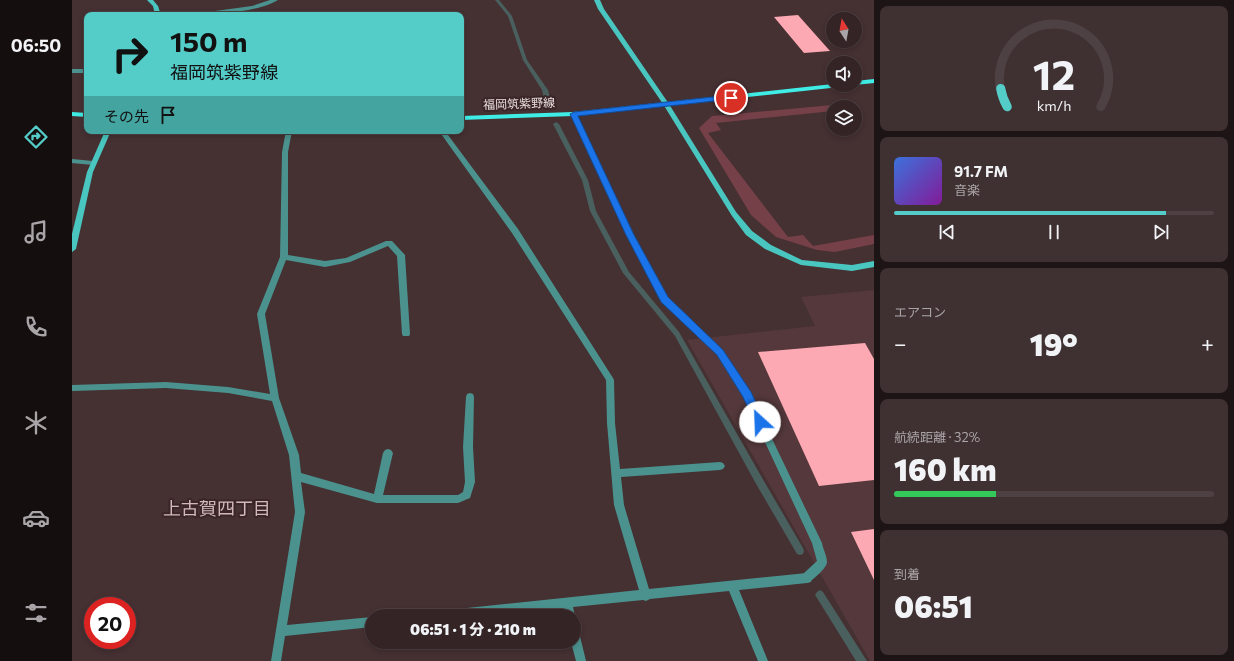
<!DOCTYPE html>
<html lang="ja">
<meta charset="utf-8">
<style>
:root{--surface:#342426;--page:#3f3032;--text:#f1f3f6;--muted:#a9a4a7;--line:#4e4143;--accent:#54cdc8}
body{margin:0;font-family:Commissioner,"Noto Sans JP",sans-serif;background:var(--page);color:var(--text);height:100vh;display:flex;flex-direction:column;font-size:15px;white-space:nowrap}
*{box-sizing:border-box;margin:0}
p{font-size:13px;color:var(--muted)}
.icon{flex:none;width:22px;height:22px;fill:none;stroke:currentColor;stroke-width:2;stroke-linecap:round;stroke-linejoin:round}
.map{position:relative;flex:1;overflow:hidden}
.details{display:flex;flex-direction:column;gap:6px;padding:6px;background:#1d1415;width:360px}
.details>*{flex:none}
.hud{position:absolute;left:12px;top:12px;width:380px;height:122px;border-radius:8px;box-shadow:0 2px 6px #0003,0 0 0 1px var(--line);background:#54cdc8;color:#111;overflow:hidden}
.needle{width:26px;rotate:349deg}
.controls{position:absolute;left:754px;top:12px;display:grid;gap:8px}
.controls a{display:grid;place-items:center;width:36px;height:36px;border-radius:50%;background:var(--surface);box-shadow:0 2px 6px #0003,0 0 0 1px var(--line);font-size:20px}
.speed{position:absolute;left:12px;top:597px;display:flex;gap:8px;font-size:20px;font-weight:700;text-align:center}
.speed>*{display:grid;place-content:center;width:52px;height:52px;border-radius:50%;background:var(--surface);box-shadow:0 2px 6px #0003,0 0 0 1px var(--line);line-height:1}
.speed .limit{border:6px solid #d22;background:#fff;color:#111}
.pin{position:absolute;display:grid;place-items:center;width:34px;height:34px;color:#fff;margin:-17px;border:2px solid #fff;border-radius:50%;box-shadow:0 1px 4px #0007}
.me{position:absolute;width:44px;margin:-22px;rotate:335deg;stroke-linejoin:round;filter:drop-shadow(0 0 3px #0008)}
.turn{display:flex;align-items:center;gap:14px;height:84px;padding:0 20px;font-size:18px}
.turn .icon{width:52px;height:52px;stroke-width:2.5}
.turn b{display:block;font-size:28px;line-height:34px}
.then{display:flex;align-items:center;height:38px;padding:0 20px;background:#0003;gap:8px;font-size:15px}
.big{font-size:30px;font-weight:800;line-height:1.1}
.details .card{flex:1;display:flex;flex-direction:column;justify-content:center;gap:6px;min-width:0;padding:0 14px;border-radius:8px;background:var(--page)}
.details .dial{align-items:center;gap:0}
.dial svg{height:104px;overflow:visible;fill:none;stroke:var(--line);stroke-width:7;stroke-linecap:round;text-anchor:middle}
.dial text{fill:var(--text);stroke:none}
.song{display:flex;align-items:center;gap:12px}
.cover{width:48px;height:48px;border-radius:6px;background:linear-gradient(135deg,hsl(220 70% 55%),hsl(290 70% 35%))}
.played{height:4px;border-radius:2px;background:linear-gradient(90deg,var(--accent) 85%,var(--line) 85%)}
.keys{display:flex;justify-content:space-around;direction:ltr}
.heat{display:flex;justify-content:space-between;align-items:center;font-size:22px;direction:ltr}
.charge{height:6px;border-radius:3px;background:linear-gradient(90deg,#34c759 32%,var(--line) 0)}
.trip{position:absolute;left:293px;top:609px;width:216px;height:40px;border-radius:20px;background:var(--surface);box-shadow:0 2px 6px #0003,0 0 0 1px var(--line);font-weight:800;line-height:40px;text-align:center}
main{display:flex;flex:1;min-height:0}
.menu{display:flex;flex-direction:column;width:72px;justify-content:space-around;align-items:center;background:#150e0f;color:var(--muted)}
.menu .icon{width:28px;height:28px}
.menu .current{color:var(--accent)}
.menu b{font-size:18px;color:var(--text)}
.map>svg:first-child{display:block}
.built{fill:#54383b}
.green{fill:#754047}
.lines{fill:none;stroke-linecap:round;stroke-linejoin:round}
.stream{fill:#4a605f;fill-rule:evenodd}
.building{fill:#fda9b3}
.lane{fill:#4b928e;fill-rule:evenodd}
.street{fill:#4b928e;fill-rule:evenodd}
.secondary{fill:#49c6c0;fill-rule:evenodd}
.primary{fill:#3fede6;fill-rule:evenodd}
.route{fill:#1a73e8;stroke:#114b97}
.labels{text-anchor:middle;stroke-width:4;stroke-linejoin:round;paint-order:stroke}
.far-street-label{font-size:12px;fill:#eaddde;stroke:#3a2628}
.near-neighbourhood-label{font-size:18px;fill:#d3b9bb;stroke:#3a2628}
</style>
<main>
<nav class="menu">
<b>06:50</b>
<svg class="icon current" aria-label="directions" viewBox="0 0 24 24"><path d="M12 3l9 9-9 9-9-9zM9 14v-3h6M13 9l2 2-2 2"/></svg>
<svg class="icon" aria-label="music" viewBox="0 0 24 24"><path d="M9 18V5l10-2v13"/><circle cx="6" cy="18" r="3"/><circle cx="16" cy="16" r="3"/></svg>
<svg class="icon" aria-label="phone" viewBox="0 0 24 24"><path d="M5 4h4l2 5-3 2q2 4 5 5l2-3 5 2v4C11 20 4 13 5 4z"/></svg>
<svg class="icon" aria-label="climate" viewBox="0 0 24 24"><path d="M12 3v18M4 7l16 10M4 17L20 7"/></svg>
<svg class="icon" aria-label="car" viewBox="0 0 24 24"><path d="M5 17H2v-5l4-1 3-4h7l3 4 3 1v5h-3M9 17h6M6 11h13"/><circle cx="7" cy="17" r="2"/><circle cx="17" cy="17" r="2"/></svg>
<svg class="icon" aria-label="filters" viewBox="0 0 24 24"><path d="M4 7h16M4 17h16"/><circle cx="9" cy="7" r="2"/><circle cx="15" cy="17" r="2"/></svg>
</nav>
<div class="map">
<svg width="802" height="661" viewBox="0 0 802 661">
<rect width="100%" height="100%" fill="#453032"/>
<path class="built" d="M802,290V661H798L615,340L743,326L729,297Z"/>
<path class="green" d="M782,103L786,109H783V107H761V111L644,123L649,130L636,133L716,237L731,235L741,246L802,235V244L763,252L745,250L704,237L679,215L627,128L640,116Z"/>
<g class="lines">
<path class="stream" d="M423,0H427L440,16L455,60L476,90L478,98L477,99L475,100L472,98L470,90L451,60L436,16Z
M484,122L487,124L516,180L524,211L557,272L607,332L689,476L731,548L732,551L731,554L728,555L725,554L683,482L603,336L551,273L518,211L510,180L481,124Z
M748,590L751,592L795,661H784L745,598L743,595L745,592Z"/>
</g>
<path class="building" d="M726,15L758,51L732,53L702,17Z
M793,343L802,359V480L747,486L686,352Z
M802,529V580L779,532Z"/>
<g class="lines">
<path class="lane" d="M675,391L678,393L679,395L750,543C751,549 755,556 755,562C755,568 740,581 735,583L731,582L730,578L731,574L745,561L740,543L671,395L672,393Z"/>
<path class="street" d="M198,0H206C189,11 145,15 125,15L128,13L180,6Z
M0,69H15V73H0Z
M501,112L504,114L562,235L596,297L651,351L678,393L679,395L678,397L675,399L672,397L645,355L590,301L554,235L498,114Z
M214,131H220L216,152V255L253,261L274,258L314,241H320L333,255L338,334L337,336H331L330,334L325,256L316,246L278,262L253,267L214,260L193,314L207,398L227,455L229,473L302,494L311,453L313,450L316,449L319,450L321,453L311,495H386L391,492L393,482L391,447L394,397L395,394L398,393L401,394L402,397L401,447L403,482L398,498L386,503H305L229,482L233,512L215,625L300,617V627L213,636L209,661H199L223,512L217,455L200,401L156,393L94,388L0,391V385L94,382L156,387L198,394L185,314L208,257L210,152Z
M367,131H373L446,229L541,378L542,380L543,423L548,469L648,462L651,463L653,466L651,469L648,470L549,477L552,505L577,589L735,573L739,574L740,578L739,582L735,583L667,590L696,661H686L657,591L578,599L574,601L571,600L501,607L503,616L502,619V616H493L491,608L417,616H361L362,612L366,611L567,590L542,505L535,423L534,380L440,233Z
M0,159L21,161L24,163L21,165L0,163Z
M502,627L506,628L507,632L514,661H504L499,642H502Z"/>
<path class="secondary" d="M75,0H81L86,6L89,15H83L81,6Z
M522,0H528L532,9L597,104L664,212L680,231L699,245L730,260L780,265L802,261V267L780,271L729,265L693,249L674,235L660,216L591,104L526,9Z
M33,131H39L21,172L4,249L0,252V234L15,172Z"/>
<path class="primary" d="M802,79V83L783,85H782L783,81Z
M761,84V85H772L768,87L501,116L389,120V116L501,112Z
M0,112L15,113V117L0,116Z"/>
</g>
<path class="route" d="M659,95L661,96V99L506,116L562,235L596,297L651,350L679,392L693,422L688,426L684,425L671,397L645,355L589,302L554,235L498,114L502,112Z"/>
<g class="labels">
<g class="far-street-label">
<text transform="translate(447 104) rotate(-2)" y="4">福岡筑紫野線</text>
</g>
<g class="near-neighbourhood-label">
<text x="145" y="515">上古賀四丁目</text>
</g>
</g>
</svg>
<div class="controls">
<a><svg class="needle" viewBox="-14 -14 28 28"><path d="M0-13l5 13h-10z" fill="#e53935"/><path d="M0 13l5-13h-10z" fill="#a9a4a7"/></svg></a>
<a><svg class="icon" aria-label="sound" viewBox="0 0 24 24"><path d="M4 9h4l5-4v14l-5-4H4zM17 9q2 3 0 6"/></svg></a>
<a><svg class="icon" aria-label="layers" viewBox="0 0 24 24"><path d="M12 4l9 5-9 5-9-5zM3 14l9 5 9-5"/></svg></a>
</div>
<div class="speed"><div class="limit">20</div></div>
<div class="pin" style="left:659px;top:98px;background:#d93025"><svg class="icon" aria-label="arrive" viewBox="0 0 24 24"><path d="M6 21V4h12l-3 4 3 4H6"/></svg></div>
<svg class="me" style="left:688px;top:422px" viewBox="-20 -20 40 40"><circle r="19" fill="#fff"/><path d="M0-13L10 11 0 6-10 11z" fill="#1a73e8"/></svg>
<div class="trip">06:51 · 1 分 · 210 m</div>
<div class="hud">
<div class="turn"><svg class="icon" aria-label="right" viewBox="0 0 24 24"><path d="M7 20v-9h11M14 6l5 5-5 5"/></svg><div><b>150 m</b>福岡筑紫野線</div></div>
<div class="then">その先<svg class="icon" aria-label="arrive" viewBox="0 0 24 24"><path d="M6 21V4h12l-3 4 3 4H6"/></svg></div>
</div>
</div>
<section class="details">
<div class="card dial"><svg viewBox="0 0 100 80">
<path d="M14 69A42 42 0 1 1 86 69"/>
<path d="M14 69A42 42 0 0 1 9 55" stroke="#54cdc8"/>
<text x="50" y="56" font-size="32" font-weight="700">12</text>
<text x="50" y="72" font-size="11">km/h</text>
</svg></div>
<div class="card">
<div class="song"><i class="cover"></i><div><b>91.7 FM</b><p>音楽</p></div></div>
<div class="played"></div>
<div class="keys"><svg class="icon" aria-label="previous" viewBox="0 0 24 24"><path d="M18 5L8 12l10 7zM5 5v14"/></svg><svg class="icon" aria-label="pause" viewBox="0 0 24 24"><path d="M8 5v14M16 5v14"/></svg><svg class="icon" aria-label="next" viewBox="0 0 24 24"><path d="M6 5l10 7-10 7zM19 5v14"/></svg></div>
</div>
<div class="card"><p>エアコン</p>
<div class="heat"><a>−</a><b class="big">19°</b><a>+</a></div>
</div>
<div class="card"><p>航続距離 · 32%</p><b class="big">160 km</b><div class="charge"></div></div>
<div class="card"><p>到着</p><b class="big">06:51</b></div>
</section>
</main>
